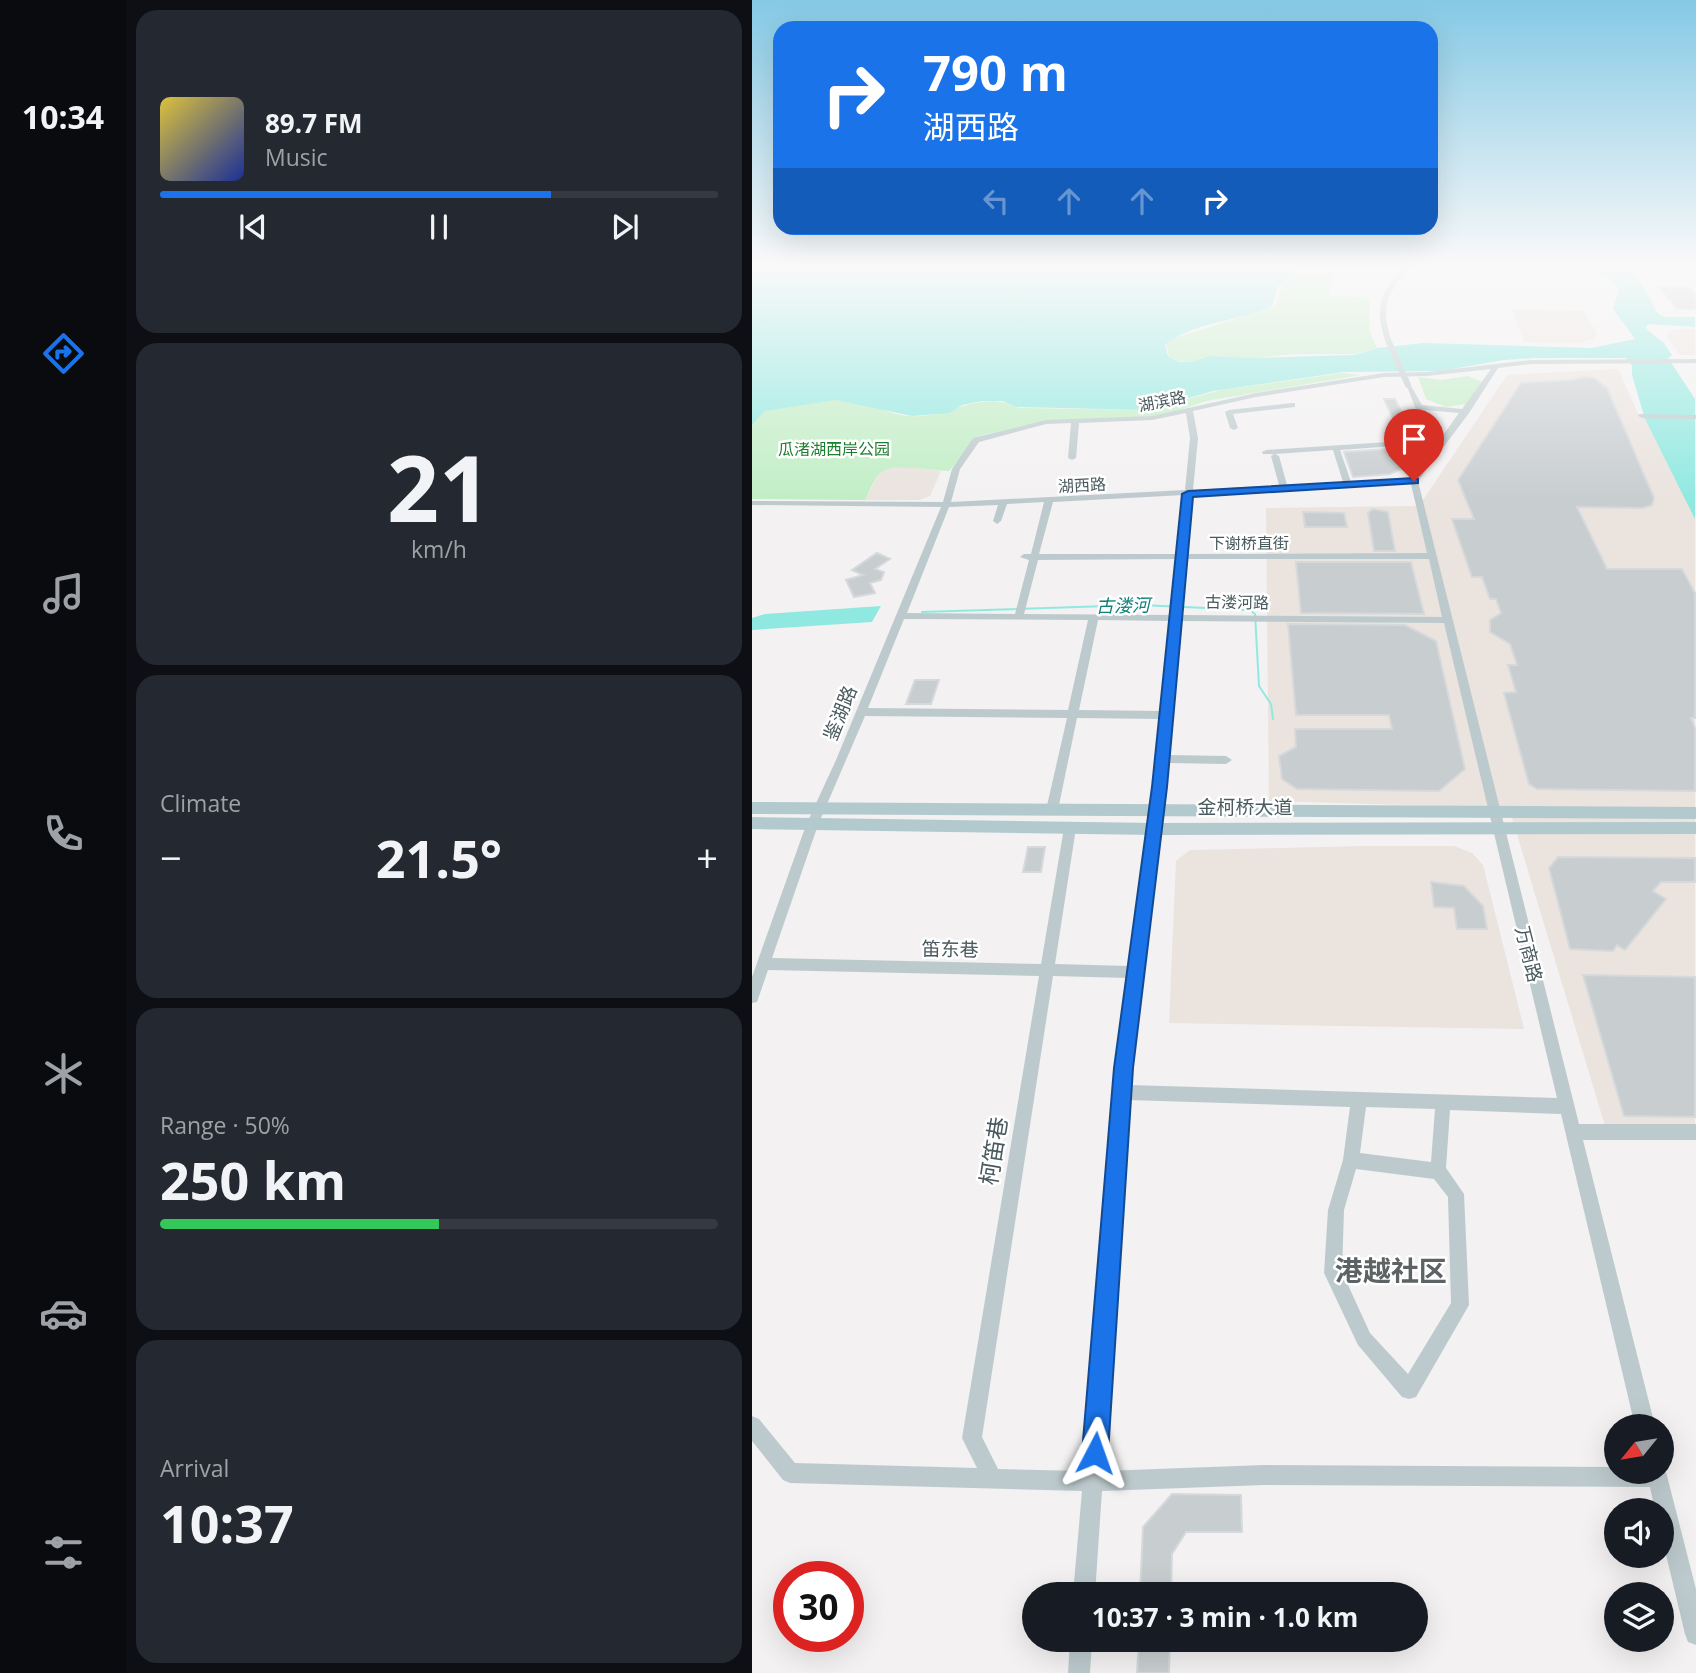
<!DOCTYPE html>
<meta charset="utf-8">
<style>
:root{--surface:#171b24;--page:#242831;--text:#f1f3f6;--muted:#9ea1a6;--line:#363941;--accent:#1a73e8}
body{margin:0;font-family:"Open Sans","Noto Sans SC",sans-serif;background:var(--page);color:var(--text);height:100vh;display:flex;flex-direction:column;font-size:26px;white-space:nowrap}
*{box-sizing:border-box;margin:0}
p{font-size:23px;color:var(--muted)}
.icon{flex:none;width:38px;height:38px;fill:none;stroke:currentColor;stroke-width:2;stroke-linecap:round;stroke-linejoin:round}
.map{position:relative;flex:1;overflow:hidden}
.sheet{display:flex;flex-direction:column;gap:10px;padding:10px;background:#0d0f14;width:626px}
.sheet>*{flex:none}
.top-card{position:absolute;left:21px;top:21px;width:665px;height:214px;border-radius:21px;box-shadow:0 7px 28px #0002;background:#1a73e8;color:#fff;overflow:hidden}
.needle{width:46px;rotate:240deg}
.buttons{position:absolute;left:852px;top:1414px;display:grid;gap:14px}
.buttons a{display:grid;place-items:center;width:70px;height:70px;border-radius:50%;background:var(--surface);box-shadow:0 7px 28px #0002;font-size:35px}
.speed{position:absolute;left:21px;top:1561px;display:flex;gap:14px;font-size:35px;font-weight:700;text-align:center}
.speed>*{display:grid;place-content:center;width:91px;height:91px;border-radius:50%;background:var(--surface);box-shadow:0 7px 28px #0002;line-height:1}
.speed .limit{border:10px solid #d22;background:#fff;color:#111}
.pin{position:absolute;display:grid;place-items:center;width:60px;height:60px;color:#fff;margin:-72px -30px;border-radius:50% 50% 50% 0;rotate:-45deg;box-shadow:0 0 7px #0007}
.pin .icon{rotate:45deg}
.me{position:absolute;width:77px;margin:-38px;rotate:4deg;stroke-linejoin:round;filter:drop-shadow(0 0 5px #0008)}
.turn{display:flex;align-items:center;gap:24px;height:147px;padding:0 35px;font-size:32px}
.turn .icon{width:91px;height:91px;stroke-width:2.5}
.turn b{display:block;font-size:49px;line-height:60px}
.lanes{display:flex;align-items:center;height:66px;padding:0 35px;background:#0003;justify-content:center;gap:35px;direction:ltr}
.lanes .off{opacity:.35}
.big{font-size:52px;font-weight:700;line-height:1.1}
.sheet .tile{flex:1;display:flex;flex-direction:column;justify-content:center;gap:10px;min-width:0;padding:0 24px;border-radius:21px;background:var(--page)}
.sheet .dial{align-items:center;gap:0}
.dial b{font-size:91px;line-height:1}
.song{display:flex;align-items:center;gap:21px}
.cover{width:84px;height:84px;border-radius:10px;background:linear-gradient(135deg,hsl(50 70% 55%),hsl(230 70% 35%))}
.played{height:7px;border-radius:4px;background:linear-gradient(90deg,var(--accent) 70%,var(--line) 70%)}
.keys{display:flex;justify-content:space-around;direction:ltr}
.heat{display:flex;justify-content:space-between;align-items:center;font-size:38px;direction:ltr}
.charge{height:10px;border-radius:5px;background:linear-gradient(90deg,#34c759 50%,var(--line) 0)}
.trip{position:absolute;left:270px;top:1582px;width:406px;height:70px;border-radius:35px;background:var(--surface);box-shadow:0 7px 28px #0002;font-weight:700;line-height:70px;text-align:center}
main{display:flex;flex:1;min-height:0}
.tab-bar{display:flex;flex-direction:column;width:126px;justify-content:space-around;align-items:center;background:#090b0e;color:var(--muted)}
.tab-bar .icon{width:49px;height:49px}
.tab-bar .active{color:var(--accent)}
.tab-bar b{font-size:32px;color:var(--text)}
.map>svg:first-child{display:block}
.commercial{fill:#eae3de}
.green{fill:#c1eec5}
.water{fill:#90e9e1}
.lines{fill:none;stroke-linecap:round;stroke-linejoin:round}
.stream{stroke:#90e9e1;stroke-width:2}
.building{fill:#c8cdd0;stroke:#d5d9dc;stroke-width:2}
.minor{fill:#bdcacd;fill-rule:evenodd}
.major{fill:#b2c9ce;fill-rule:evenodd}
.minor-bridge{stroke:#bdcacd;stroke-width:6}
.route{fill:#1a73e8;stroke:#114b97;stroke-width:2}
.labels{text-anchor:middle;stroke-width:5;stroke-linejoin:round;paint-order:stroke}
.far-street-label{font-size:16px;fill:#495a5e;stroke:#fff}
.far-park-label{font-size:16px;fill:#1b7e2e;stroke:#fff}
.far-water-label{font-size:18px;font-style:italic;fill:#118277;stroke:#fff}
.street-label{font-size:19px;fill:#495a5e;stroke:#fff}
.near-street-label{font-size:23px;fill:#495a5e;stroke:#fff}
.near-quarter-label{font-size:28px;font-weight:bold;fill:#5d6365;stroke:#fff}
</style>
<main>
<nav class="tab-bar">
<b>10:34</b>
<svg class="icon active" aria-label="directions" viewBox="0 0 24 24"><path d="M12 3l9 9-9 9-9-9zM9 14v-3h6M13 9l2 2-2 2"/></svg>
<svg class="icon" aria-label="music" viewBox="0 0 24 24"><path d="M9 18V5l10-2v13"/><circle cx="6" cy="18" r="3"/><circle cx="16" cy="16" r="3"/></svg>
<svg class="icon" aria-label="phone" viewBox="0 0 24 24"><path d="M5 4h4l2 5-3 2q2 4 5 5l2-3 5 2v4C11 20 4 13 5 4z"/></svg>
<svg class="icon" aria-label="climate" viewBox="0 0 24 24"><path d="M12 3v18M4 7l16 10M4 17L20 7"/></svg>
<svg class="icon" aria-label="car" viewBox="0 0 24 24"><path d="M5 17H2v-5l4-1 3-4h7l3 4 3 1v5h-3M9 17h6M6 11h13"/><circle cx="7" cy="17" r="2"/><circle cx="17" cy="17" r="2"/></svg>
<svg class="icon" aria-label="filters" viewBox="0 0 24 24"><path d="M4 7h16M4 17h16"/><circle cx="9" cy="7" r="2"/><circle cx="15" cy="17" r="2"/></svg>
</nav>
<section class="sheet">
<div class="tile">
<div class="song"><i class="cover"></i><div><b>89.7 FM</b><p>Music</p></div></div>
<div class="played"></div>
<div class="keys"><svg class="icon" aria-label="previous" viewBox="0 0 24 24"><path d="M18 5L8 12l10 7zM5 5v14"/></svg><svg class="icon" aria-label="pause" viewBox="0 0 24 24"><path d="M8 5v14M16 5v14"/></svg><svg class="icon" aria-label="next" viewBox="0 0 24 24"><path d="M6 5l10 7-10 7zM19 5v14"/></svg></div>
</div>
<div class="tile dial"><b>21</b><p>km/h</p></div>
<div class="tile"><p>Climate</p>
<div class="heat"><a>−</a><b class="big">21.5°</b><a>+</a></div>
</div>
<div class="tile"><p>Range · 50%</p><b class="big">250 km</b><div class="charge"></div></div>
<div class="tile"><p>Arrival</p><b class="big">10:37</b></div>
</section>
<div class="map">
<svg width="944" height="1673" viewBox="0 0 944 1673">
<rect width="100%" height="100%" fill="#f3f1f1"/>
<path class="commercial" d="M674,266H817L822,271H672Z
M760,309L832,311L845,333L842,339L826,343L772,342Z
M924,329H943V355H928L915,337L916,332Z
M866,369L888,418L943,419V1131L854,1129L757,808L517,801L514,508L667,506L755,375Z
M153,466L189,471L178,496L167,500H113L126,475L132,470Z
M613,846H702L720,853L731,865L772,1029L417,1023L424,861L438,850Z"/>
<path class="green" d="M552,266H584L577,295L618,298L617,330L625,348L602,354H542L503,358L458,356L437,362L426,361L417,356L414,345L421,339L523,306L533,279Z
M591,373L609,375L454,401L416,414L391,418L293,421L227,436L197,471C179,471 139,461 126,475C121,482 117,492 113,500L0,499V412C29,410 57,399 85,398C110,397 133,415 158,416C199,419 226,388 267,408L395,410L469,390Z
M716,376L730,382L715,404L694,407L674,399L666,377L689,380Z"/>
<path class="water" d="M0,266H552L533,279L530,286H526L520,306C486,322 443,321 413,345L416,356L427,362H438L458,356L502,358L602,355L625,348L672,343L840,348L883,339L861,309L867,289L858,279L839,266H879L906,314L913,317H943V327L898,324L894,326L895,330L911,342L920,355L916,358L943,399V519L893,419L880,375V366L874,358H783L752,360L688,371L592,372L461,391L395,410L265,407L250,401H230L210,405L197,413L160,416L84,400L13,411L0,425Z
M129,606L120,622L0,630V618L13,614Z"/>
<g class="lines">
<path class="stream" d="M170,612L388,605L498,610L503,614L507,686L519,704L521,719"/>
</g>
<path class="building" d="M907,287H937L943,295V309H925Z
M830,377L842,378L855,388L902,498L900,505L891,508L825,507L855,569H930L943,593V718H939L943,728V791L785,789L777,784L752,693L764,692L756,665H765L758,644L738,632V620L749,613L744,599H738L730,577H720L700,519H722L706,480L769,383L822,380Z
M632,399H643L663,438H650Z
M652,448L656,456L649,469L638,474L601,477L592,452Z
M621,509L636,512L643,551H622L616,513Z
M551,512L592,513L595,527H553Z
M125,553L138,559L123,569L132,572L129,580L118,583L123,593L102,597L94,580L111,575L100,570Z
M544,562H659L672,614L549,613Z
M536,624L653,625L684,641L713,769L687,791L545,789L530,779L527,756L544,747L543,729H640L637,715H544Z
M163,680H187L179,704H154Z
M276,847H293L289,872H271Z
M806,857L943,858V882H909L901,891L914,899L873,950L865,945L861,951L818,949L797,868Z
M679,882L712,886L731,906L735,929H705L702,908L682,907Z
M831,975L943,977V1117L872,1116Z
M420,1494L489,1495L490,1532H434L420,1554L419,1594H388L391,1527Z
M387,1640H418L417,1673H385Z"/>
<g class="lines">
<path class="minor" d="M652,266H658C636,294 628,304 639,340L636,342L633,340C622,305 629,293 652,266Z
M944,359V363L779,364L746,368L717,413L666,481L827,1124H944V1140H831L903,1426H883L809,1114L698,1110L694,1168L712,1194L717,1305L664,1397L657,1399L650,1397L606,1345L572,1273L576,1210L591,1160L598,1107L376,1100L351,1471L512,1465L864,1467V1472H910V1465L914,1472L944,1589V1645L936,1642L933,1634L910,1538V1510H903L898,1487L512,1485L350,1491L343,1594H321L330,1491L38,1483L31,1480L0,1441V1416L7,1419L43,1463L225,1468L210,1438L287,976L16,970L5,1002L0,1003V977L54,825L84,760L189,507L0,505V501L191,502L200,469L221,438L294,420L400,416L504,393L632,373L675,372L779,360ZM739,369L710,409L670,405L658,384H654L663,407L681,439L514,450L510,452L511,454H522L519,456L527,485L441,490L446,438L441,411L504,397L632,377L675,376ZM673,410L707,413L689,438ZM434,413L438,438L433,490L199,502L208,469L227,442L294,424L319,423L316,458L320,460L324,458L327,423L400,420ZM684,443L660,479L599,482L588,450ZM581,450L591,482L535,485L527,456L523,454ZM659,484L675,553L435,554L441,495ZM432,495L426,554H287L301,502ZM292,502L279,554H272L268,557L277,560L263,614L155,613L197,507L246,505L241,521L245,524L249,521L255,504ZM426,559L420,615L272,614L286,560ZM435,559H677L690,617L430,615ZM152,619L336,620L316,710L116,708ZM346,620L419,621L410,711L327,710ZM429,621L692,623L805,1098L377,1085L416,763L474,764L480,760L474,756L417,755ZM113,716L315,718L294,810L300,815L306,810L325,718L409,719L402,787L377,966L303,964L324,828L322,825H314L312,828L289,964L20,958L66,825ZM301,976L376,978L364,1067L331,1471L246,1469L230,1437ZM614,1107L683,1109L679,1162L608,1153ZM604,1169L682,1179L696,1197L699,1303L656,1374L618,1333L590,1272L592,1210Z
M540,403H543V407L481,414L486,428L482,430L478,428L473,412L477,410Z
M887,414L944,415V419L890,418L886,416Z
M318,1640H340L338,1673H316Z"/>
<path class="major" d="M0,802L944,807V819L0,814Z
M0,817L403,823L944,822V834L403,835L0,829Z"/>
<path class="minor-bridge" d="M636,340L656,385"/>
</g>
<linearGradient id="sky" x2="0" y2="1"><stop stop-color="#85c9e5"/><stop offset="0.53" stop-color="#faf9f9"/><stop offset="1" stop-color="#faf9f9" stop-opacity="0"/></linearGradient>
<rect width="944" height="500" fill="url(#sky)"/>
<path class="route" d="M662,478L666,479V483L441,497L415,787L381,1068L356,1453L352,1462L343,1466L334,1462L330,1453L362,1068L400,787L430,494L436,491Z"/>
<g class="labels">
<g class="far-street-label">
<text transform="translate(410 401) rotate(-11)" y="6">湖滨路</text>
<text transform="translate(330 485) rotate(-3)" y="6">湖西路</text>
<text x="497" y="549">下谢桥直街</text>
<text transform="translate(485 602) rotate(1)" y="6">古溇河路</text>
</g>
<g class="far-park-label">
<text x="82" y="455">瓜渚湖西岸公园</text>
</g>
<g class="far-water-label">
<text transform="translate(371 606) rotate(-1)" y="6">古溇河</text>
</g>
<g class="street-label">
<text transform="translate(88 713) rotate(-68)" y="7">鉴湖路</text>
<text x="493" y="814">金柯桥大道</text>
<text transform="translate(198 949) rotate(1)" y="7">笛东巷</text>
<text transform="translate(777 954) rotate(76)" y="7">万商路</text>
</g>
<g class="near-street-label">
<text transform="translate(242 1151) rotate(-81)" y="8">柯笛巷</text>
</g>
<g class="near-quarter-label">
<text x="639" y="1281">港越社区</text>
</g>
</g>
</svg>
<div class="buttons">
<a><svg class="needle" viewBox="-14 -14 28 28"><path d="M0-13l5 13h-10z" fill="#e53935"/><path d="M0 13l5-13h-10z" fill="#9ea1a6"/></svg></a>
<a><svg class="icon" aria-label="sound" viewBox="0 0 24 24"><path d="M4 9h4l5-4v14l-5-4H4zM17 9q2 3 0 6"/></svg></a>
<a><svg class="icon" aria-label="layers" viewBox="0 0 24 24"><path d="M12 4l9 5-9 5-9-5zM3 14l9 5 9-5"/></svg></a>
</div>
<div class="speed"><div class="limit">30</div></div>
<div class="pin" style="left:662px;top:481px;background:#d93025"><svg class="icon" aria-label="arrive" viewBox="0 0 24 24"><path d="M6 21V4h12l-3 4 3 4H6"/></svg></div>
<svg class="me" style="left:343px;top:1453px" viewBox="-20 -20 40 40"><path d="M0-17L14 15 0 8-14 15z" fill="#1a73e8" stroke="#fff" stroke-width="4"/></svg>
<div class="trip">10:37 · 3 min · 1.0 km</div>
<div class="top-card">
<div class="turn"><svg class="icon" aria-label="right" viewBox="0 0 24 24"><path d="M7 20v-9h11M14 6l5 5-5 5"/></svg><div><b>790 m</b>湖西路</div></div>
<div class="lanes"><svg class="icon off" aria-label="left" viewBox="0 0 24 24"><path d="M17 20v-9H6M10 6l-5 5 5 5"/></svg><svg class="icon off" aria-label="ahead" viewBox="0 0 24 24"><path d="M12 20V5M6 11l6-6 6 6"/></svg><svg class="icon off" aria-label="ahead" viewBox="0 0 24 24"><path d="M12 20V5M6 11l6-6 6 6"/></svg><svg class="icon" aria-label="right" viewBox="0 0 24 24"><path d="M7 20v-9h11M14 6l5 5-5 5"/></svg></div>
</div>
</div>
</main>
